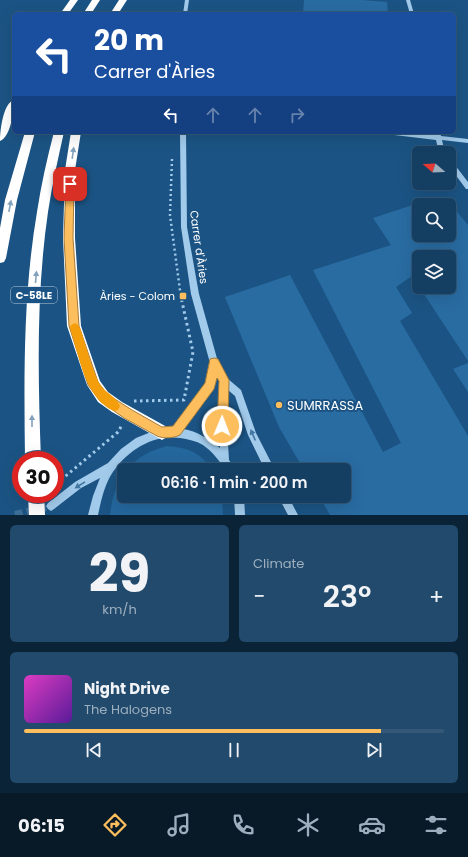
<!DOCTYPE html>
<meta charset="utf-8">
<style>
:root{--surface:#143f63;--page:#214a6c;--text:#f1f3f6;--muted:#9dafbe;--line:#335878;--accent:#fdbe5d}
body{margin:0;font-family:Poppins,sans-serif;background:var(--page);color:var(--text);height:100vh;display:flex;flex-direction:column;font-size:15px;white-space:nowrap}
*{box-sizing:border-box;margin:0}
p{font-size:13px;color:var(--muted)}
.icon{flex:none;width:22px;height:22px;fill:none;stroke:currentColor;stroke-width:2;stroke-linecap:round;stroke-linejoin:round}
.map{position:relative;height:515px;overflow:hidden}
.drawer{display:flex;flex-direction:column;gap:10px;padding:10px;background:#0b2336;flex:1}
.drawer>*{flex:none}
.top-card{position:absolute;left:12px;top:12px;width:444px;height:122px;border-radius:6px;box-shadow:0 4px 16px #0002,0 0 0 1px var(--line);background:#1a4fa0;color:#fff;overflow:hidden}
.needle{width:26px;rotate:289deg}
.controls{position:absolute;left:412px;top:146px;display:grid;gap:8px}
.controls a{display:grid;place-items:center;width:44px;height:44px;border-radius:6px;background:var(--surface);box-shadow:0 4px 16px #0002,0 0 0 1px var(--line);font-size:20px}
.speed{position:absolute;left:12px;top:451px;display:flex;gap:8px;font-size:20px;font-weight:700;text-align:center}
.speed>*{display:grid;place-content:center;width:52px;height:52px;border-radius:50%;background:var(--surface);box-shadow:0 4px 16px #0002,0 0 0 1px var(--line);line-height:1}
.speed .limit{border:6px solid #d22;background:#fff;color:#111}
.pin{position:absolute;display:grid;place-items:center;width:34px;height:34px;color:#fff;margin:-17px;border-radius:8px;box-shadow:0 2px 6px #0006}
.me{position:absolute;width:44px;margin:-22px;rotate:1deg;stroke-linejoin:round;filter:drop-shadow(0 0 3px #0008)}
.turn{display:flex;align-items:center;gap:14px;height:84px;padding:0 16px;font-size:18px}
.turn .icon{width:52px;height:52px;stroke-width:2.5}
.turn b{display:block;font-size:28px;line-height:34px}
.lanes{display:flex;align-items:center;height:38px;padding:0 16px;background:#0003;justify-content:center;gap:20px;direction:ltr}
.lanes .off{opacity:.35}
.big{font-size:30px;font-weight:600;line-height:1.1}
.drawer .tile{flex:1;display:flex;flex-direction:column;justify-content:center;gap:6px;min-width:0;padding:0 14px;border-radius:6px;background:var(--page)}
.drawer .dial{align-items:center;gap:0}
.dial b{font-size:52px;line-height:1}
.song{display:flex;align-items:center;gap:12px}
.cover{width:48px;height:48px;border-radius:6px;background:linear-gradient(135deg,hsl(310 70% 55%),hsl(270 70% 35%))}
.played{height:4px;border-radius:2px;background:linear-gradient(90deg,var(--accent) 85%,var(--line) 85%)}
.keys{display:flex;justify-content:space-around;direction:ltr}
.heat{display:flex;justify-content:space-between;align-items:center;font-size:22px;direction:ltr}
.drawer .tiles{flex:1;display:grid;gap:10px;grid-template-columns:1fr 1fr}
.tile:last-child{grid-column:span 2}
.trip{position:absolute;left:117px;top:463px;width:234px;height:40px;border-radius:6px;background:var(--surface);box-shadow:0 4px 16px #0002,0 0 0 1px var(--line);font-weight:600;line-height:40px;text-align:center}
.tabs{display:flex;height:64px;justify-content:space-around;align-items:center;background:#081928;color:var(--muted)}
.tabs .icon{width:28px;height:28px}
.tabs .current{color:var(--accent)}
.tabs b{font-size:18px;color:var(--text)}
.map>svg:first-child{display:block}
.green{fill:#24679d}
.building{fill:#296ca2;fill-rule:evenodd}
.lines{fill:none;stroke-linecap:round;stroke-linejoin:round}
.minor-tunnel{stroke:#3d6e96;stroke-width:8;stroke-dasharray:8 4;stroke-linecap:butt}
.path-far1{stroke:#a1caeb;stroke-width:2.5;stroke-dasharray:2 3;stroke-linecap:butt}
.path{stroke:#a1caeb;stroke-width:3;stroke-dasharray:2.5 3.5;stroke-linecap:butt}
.minor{fill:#a1caeb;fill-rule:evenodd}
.highway{fill:#fff;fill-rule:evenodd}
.oneway{fill:#82a1bb}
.oneway2{fill:#4377a3}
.route{fill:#fdbe5d;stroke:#a47c3c}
.slow{fill:#f59e0b}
.poi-dot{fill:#fdbe5d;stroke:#1b5484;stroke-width:1.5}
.labels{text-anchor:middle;stroke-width:4;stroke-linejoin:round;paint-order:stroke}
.shield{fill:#1b5484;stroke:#bbccda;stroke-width:1}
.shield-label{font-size:10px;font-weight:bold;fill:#fff}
.street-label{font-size:11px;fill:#fff;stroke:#1b5484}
.poi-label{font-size:11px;fill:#fff;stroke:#1b5484;text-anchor:end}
.near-poi-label{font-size:13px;fill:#fff;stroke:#1b5484;text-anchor:start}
</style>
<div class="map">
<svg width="468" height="515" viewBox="0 0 468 515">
<rect width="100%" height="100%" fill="#1b5484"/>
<path class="green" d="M167,446C189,448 199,452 213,470H127C138,456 150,451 167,446Z
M124,474V496H222L223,515H110C112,500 115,486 124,474Z"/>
<path class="building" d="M304,0H361L387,2L388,14H303Z
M449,202L468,225V361L412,276L396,287L412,313L400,321L468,436V515H330L319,496H344V470H304L279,427L225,297L290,275L383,452L401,443L313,270L391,245L373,218L419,203V235H449ZM419,257H449V287H419Z
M468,363V392L453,369Z"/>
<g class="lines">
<path class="minor-tunnel" d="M15,515L51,506"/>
<path class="path-far1" d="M172,159L170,215L181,298"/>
<path class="path" d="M134,401L184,400L193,352L181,297
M56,489L55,485L118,432L122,425"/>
<path class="minor" d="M185,0H189L187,14H183Z
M406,0H410L414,14H410Z
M180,132H186L187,227L199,294L218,362L227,378L241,390L256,433L275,470H265L248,435L235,396L228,390L227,427L229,460L236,470H226C219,461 213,452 203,445C196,441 188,439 180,438C152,434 126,451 111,475C104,487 101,501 98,515H88L93,496L100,478L81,488L54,509L51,511L48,509L46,506L48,503L75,482L108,463L121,449L136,438L156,430L173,428L207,383L210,363L191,294L181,227ZM216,375L220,382L219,427L220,448C209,439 197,431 183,429L214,388Z
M383,132H404L435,135L434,132H440L441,136L468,139V143L442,140L445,153H439L436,140L386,134Z
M449,160H451L468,182V189H466L449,166Z
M234,496H244L245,515H235Z
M278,496H288L298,515H288Z"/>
<path class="highway" d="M70,0H78L68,14H60Z
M92,0H100L91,14H83Z
M119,0H127L118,14H110Z
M14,100C14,110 11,137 0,141C0,131 3,103 14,100Z
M25,132H35L17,200L6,258L4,262L0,263V228L5,200Z
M54,132H64C58,159 52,185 48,212C36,294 38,377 41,460H25C24,377 23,294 37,212C41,185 47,159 54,132Z
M71,132H81L75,170V238L81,326L100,381L108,392L122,402L167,427L170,432L167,437L162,440L112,412L98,402L87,385L67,326L63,238L65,170Z
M28,494H44L45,515H29Z"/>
</g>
<defs><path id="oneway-solid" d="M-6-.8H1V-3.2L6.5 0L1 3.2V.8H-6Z"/></defs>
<g class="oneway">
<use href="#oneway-solid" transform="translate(73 153) rotate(-82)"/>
<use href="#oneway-solid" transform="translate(10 206) rotate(-79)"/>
<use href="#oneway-solid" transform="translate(36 277) rotate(-85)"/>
<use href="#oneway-solid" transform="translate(32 421) rotate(-90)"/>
</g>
<g class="oneway2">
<use href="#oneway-solid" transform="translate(253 435) rotate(-113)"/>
<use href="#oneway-solid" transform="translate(80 485) rotate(148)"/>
</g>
<path class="route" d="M70,181L74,184L73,238L79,326L98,382L107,394L132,410L162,427L173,426L205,383L210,359L214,358L218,359L229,380L228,426L227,431L222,432L218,431L217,426L219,381L217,378L214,389L180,435C174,438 164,439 157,436L124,418L100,401L88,385L69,326L64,238L66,184Z"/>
<path class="slow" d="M75,323L78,325L80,328C86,345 90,364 98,381C102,391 116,396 120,406L118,410L114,411C85,399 79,355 70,328L71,325Z"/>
<g class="poi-dot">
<rect x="179" y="292" width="8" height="8" rx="2"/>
<circle cx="279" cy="405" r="4"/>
</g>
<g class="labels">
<rect class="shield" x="11" y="287" width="46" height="16" rx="3"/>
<g class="shield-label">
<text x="34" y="299">C-58LE</text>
</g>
<g class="street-label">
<text transform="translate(199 247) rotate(82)" y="4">Carrer d'Àries</text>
</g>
<g class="poi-label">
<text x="175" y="300">Àries - Colom</text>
</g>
<g class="near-poi-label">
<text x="287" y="410">SUMRRASSA</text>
</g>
</g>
</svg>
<div class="controls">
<a><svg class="needle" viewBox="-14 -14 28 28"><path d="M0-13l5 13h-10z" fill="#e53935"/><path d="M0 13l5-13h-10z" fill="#9dafbe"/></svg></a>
<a><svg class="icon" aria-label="search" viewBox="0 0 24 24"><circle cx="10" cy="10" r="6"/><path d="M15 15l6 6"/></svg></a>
<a><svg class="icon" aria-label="layers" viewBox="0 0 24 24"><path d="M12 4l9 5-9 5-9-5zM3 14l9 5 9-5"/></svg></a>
</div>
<div class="speed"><div class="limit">30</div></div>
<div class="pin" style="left:70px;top:184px;background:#d93025"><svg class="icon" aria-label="arrive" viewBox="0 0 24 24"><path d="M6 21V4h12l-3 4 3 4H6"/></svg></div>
<svg class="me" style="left:222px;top:426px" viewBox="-20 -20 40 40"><circle r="17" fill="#fdbe5d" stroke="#fff" stroke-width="3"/><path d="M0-11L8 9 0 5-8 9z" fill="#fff"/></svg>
<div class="trip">06:16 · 1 min · 200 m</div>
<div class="top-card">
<div class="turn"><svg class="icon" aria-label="left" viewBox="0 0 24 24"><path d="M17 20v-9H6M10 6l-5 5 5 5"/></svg><div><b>20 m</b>Carrer d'Àries</div></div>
<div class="lanes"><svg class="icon" aria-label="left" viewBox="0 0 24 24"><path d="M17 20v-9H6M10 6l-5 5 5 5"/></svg><svg class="icon off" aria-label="ahead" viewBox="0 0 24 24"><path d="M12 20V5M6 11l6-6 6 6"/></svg><svg class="icon off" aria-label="ahead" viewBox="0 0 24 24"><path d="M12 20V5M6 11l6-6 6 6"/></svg><svg class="icon off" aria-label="right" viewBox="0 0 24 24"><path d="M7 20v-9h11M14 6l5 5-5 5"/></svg></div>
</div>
</div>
<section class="drawer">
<div class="tiles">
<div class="tile dial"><b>29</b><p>km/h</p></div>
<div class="tile"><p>Climate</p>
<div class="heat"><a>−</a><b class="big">23°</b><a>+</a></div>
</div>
<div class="tile">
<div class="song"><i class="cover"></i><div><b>Night Drive</b><p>The Halogens</p></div></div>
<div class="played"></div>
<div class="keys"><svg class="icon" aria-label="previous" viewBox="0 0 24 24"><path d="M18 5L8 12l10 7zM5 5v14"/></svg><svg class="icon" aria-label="pause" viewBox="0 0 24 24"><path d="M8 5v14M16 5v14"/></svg><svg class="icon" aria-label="next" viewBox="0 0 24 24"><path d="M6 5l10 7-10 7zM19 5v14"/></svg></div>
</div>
</div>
</section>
<nav class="tabs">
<b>06:15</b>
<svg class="icon current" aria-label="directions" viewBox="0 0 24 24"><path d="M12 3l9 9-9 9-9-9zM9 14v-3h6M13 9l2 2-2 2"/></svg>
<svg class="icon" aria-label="music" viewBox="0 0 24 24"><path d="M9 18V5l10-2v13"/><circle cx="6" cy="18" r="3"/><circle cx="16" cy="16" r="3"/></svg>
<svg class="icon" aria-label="phone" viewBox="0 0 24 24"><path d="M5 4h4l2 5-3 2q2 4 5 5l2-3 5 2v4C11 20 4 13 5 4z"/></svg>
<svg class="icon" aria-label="climate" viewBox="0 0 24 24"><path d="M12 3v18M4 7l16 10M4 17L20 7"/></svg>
<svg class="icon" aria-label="car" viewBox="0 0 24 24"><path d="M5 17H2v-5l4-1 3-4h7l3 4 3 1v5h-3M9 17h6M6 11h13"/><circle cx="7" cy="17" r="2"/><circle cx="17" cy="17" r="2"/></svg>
<svg class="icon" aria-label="filters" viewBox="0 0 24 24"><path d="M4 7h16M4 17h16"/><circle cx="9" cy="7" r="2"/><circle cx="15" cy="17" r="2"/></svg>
</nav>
